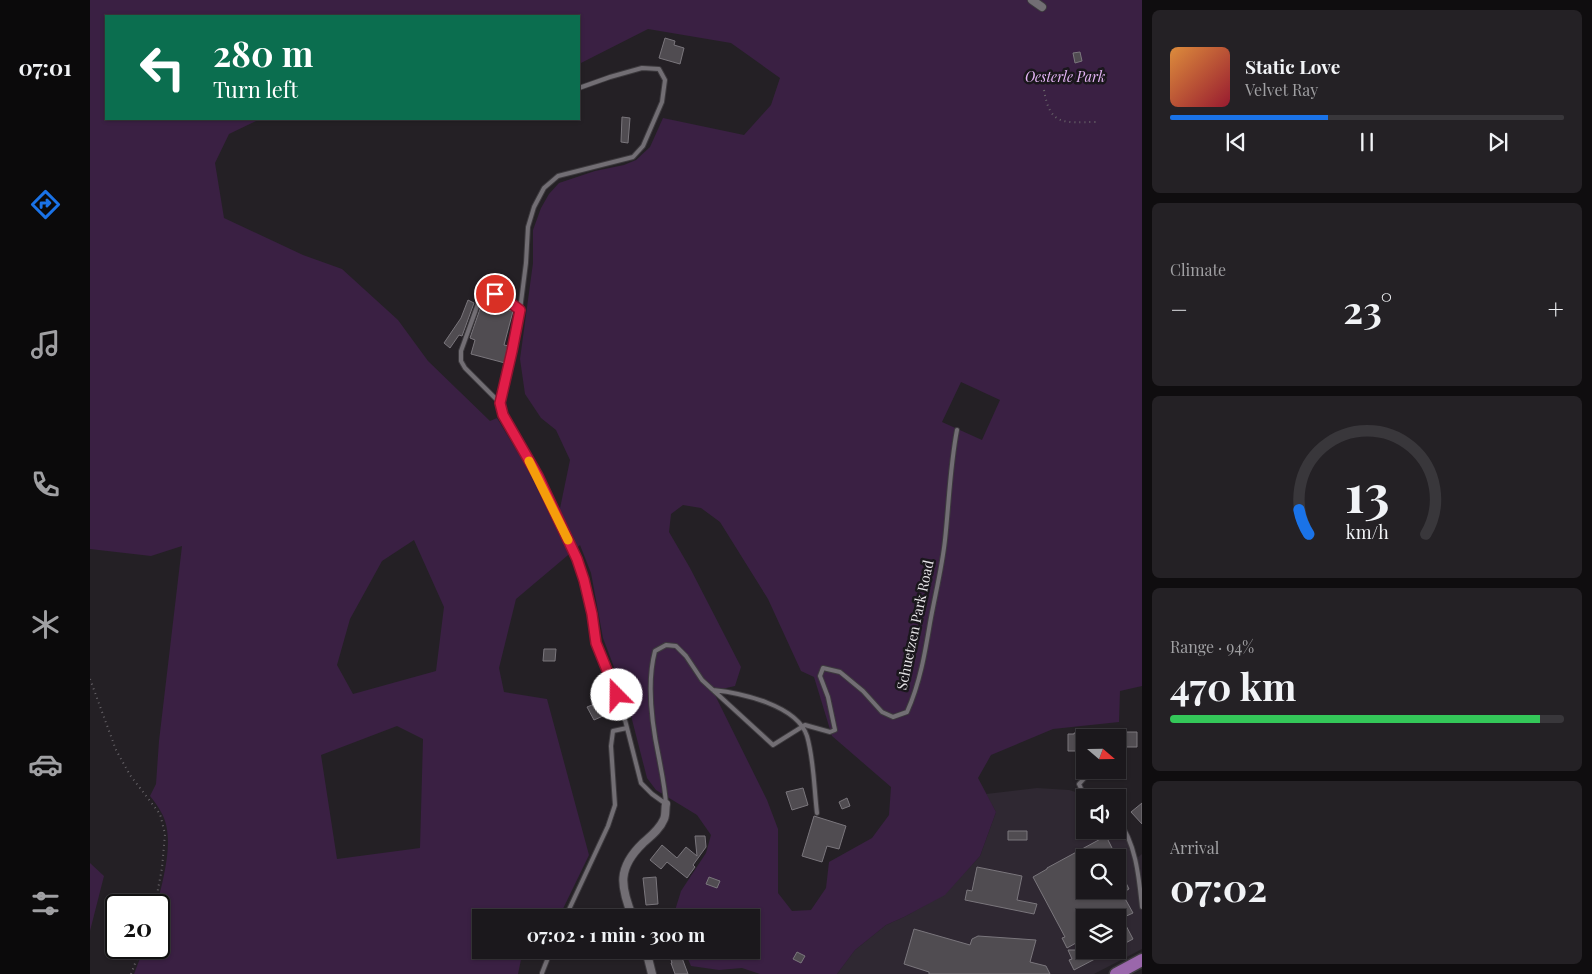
<!DOCTYPE html>
<meta charset="utf-8">
<style>
:root{--surface:#1b181c;--page:#242125;--text:#f1f3f6;--muted:#a0a0a3;--line:#39373b;--accent:#1a73e8}
body{margin:0;font-family:"Playfair Display",serif;background:var(--page);color:var(--text);height:100vh;display:flex;flex-direction:column;font-size:19px;white-space:nowrap}
*{box-sizing:border-box;margin:0}
p{font-size:16px;color:var(--muted)}
.icon{flex:none;width:28px;height:28px;fill:none;stroke:currentColor;stroke-width:2;stroke-linecap:round;stroke-linejoin:round}
.map{position:relative;flex:1;overflow:hidden}
.drawer{display:flex;flex-direction:column;gap:10px;padding:10px;background:#0f0d0f;width:450px}
.drawer>*{flex:none}
.hud{position:absolute;left:15px;top:15px;width:475px;height:105px;border-radius:0px;box-shadow:0 1px 4px #0004,0 0 0 1px var(--line);background:#0b6e4f;color:#fff;overflow:hidden}
.needle{width:32px;rotate:110deg}
.buttons{position:absolute;left:986px;top:729px;display:grid;gap:10px}
.buttons a{display:grid;place-items:center;width:50px;height:50px;border-radius:0px;background:var(--surface);box-shadow:0 1px 4px #0004,0 0 0 1px var(--line);font-size:25px}
.speed{position:absolute;left:15px;top:894px;display:flex;gap:10px;font-size:25px;font-weight:700;text-align:center}
.speed>*{display:grid;place-content:center;width:65px;height:65px;border-radius:50%;background:var(--surface);box-shadow:0 1px 4px #0004,0 0 0 1px var(--line);line-height:1}
.speed .limit{border:2px solid #111;border-radius:8px;background:#fff;color:#111}
.pin{position:absolute;display:grid;place-items:center;width:42px;height:42px;color:#fff;margin:-21px;border:2px solid #fff;border-radius:50%;box-shadow:0 1px 5px #0007}
.me{position:absolute;width:55px;margin:-28px;rotate:338deg;stroke-linejoin:round;filter:drop-shadow(0 0 4px #0008)}
.turn{display:flex;align-items:center;gap:18px;height:105px;padding:0 25px;font-size:22px}
.turn .icon{width:65px;height:65px;stroke-width:2.5}
.turn b{display:block;font-size:35px;line-height:42px}
.big{font-size:38px;font-weight:700;line-height:1.1}
.drawer .card{flex:1;display:flex;flex-direction:column;justify-content:center;gap:8px;min-width:0;padding:0 18px;border-radius:8px;background:var(--page)}
.drawer .dial{align-items:center;gap:0}
.dial svg{height:130px;overflow:visible;fill:none;stroke:var(--line);stroke-width:7;stroke-linecap:round;text-anchor:middle}
.dial text{fill:var(--text);stroke:none}
.song{display:flex;align-items:center;gap:15px}
.cover{width:60px;height:60px;border-radius:8px;background:linear-gradient(135deg,hsl(30 70% 55%),hsl(350 70% 35%))}
.played{height:5px;border-radius:2px;background:linear-gradient(90deg,var(--accent) 40%,var(--line) 40%)}
.keys{display:flex;justify-content:space-around;direction:ltr}
.heat{display:flex;justify-content:space-between;align-items:center;font-size:28px;direction:ltr}
.charge{height:8px;border-radius:4px;background:linear-gradient(90deg,#34c759 94%,var(--line) 0)}
.trip{position:absolute;left:382px;top:909px;width:288px;height:50px;border-radius:0px;background:var(--surface);box-shadow:0 1px 4px #0004,0 0 0 1px var(--line);font-weight:700;line-height:50px;text-align:center}
main{display:flex;flex:1;min-height:0}
.dock{display:flex;flex-direction:column;width:90px;justify-content:space-around;align-items:center;background:#0b0a0b;color:var(--muted)}
.dock .icon{width:35px;height:35px}
.dock .selected{color:var(--accent)}
.dock b{font-size:22px;color:var(--text)}
.map>svg:first-child{display:block}
.built{fill:#2f2832;fill-rule:evenodd}
.green{fill:#3a2043;fill-rule:evenodd}
.building{fill:#504c51;stroke:#7a767c}
.lines{fill:none;stroke-linecap:round;stroke-linejoin:round}
.service-casing{stroke:#3d3a3e;stroke-width:6}
.minor-casing{stroke:#3d3a3e;stroke-width:10}
.primary-casing{stroke:#3d3a3e;stroke-width:15}
.path{stroke:#676368;stroke-width:2;stroke-dasharray:1 4;stroke-linecap:butt}
.service{stroke:#726e74;stroke-width:4}
.minor{stroke:#726e74;stroke-width:8}
.primary{stroke:#9a67ab;stroke-width:12}
.route-casing{stroke:#92132f;stroke-width:12}
.route{stroke:#e11d48;stroke-width:9}
.slow{stroke:#f59e0b;stroke-width:9}
.labels{text-anchor:middle;stroke-width:5;stroke-linejoin:round;paint-order:stroke}
.park-label{font-size:14px;font-style:italic;fill:#e5b5f6;stroke:#1a171c}
.street-label{font-size:14px;fill:#e5e3e6;stroke:#1a171c}
</style>
<main>
<nav class="dock">
<b>07:01</b>
<svg class="icon selected" aria-label="directions" viewBox="0 0 24 24"><path d="M12 3l9 9-9 9-9-9zM9 14v-3h6M13 9l2 2-2 2"/></svg>
<svg class="icon" aria-label="music" viewBox="0 0 24 24"><path d="M9 18V5l10-2v13"/><circle cx="6" cy="18" r="3"/><circle cx="16" cy="16" r="3"/></svg>
<svg class="icon" aria-label="phone" viewBox="0 0 24 24"><path d="M5 4h4l2 5-3 2q2 4 5 5l2-3 5 2v4C11 20 4 13 5 4z"/></svg>
<svg class="icon" aria-label="climate" viewBox="0 0 24 24"><path d="M12 3v18M4 7l16 10M4 17L20 7"/></svg>
<svg class="icon" aria-label="car" viewBox="0 0 24 24"><path d="M5 17H2v-5l4-1 3-4h7l3 4 3 1v5h-3M9 17h6M6 11h13"/><circle cx="7" cy="17" r="2"/><circle cx="17" cy="17" r="2"/></svg>
<svg class="icon" aria-label="filters" viewBox="0 0 24 24"><path d="M4 7h16M4 17h16"/><circle cx="9" cy="7" r="2"/><circle cx="15" cy="17" r="2"/></svg>
</nav>
<div class="map">
<svg width="1052" height="974" viewBox="0 0 1052 974">
<rect width="100%" height="100%" fill="#242025"/>
<path class="built" d="M947,788L979,790L1003,797L995,798V830H1028V819L1047,858L1052,854V949L1004,974H747L765,950L796,925L814,917L855,894L890,856L906,812L896,794ZM995,858H1028V890H995ZM995,918H1028V950H995Z"/>
<path class="green" d="M0,0H1052V686L1030,691L1029,722L963,729L901,755L888,778L906,812L890,856L855,895L814,917L796,925L765,950L747,974H670L652,968L629,970L601,966L594,950H661V918L583,917L591,891L616,853L621,835L607,815L566,790L557,778L538,704L513,638L501,573L490,545L426,599L409,668L414,692L457,699L499,855L469,917L391,918V950H433L428,974H44L54,948H69V905H67C73,879 86,837 71,812C68,806 64,801 60,796L66,784L69,741L92,546L61,556L0,549ZM16,16H489V64L558,29L641,43L690,78L681,105L654,135L573,118L560,147L546,160L534,165L505,171L469,183L459,194L451,208L443,230V263L430,359L435,394L451,418L466,430L480,460L467,523L442,476L407,418L400,421L338,361L308,320L252,269L213,255L134,218L125,163L139,134L170,119H16ZM871,382L910,400L892,440L852,422ZM593,505L611,508L630,522L678,599L711,671L724,677L742,736L801,787L799,815L782,838L739,862L736,888L721,910L702,911L688,893V829L677,800L623,691L645,686L651,667L600,568L579,532L581,514ZM324,540L354,607L346,671L263,694L247,665L260,619L292,561ZM307,726L333,739L330,848L247,859L231,755Z
M0,863L14,876L0,931Z"/>
<path class="building" d="M575,38L585,41L584,45L594,48L590,64L569,58Z
M990,52L992,61L985,63L983,53Z
M532,117L540,118L538,143L531,142Z
M378,300L384,303L372,336L369,335L360,348L354,343L371,318Z
M396,304L423,311L414,345L419,346L415,363L381,354L385,340L380,338L391,306L395,307Z
M454,649H466L465,661H453Z
M507,703L513,716L504,720L497,707Z
M1030,732H1047V747H1030Z
M984,733H995V747H991V751H978V734H984Z
M713,788L718,805L702,810L696,792Z
M757,798L760,806L752,809L749,802Z
M1052,803V824L1041,812Z
M724,816L756,826L749,849L737,846L732,862L712,856Z
M918,831H937V840H918Z
M605,836H615L616,847L603,865L605,867L597,878L577,862L571,869L560,860L572,845L587,858L596,847L607,856Z
M1016,836L1027,858H995V899L1013,890H1028V867L1039,889L1032,893L1043,913L1032,918L1043,939L1028,947V918H995V938L977,948L972,938L975,937L943,877L957,869V868Z
M887,867L932,876L927,900L947,904L944,914L875,900L877,890L882,891Z
M566,877L568,904L556,905L553,878Z
M619,877L630,881L627,888L616,884Z
M824,929L880,945L882,939L888,936L946,940L940,962L956,966L960,974H839V972L814,964Z
M581,950H589L598,974H585L581,963H582L580,956L583,955Z
M978,950H1022L984,970L979,960L982,959Z
M707,952L715,956L711,963L703,959Z"/>
<g class="lines">
<defs>
<path id="service" d="M489,88L520,77L552,68L569,69L575,80L572,102L553,146L543,157L468,176L454,188L444,207L438,227L436,263L430,310L422,351L410,403L413,415L448,476L487,559L494,580L502,614L506,643L533,712L551,783L562,794L576,804
M410,403L375,368L371,361V351L389,301L396,295L405,294L414,298L430,310
M623,690C651,693 707,705 717,736C724,760 724,788 727,813
M1002,770L989,784L993,793L1003,798
M576,804C575,788 572,774 569,758C562,725 556,685 565,651L576,645L586,646L596,656L612,680L683,745L715,725L740,732L745,730L738,697L730,676L733,668L750,672L773,691L792,712L803,717L817,712C830,683 835,653 840,623C845,595 852,568 855,540C859,503 860,466 867,430
M1028,820C1046,843 1049,878 1052,907
M475,918L518,826L525,805L521,746L523,731L537,728
M452,973L461,950"/>
<path id="minor" d="M942,0L952,7
M543,918C530,886 527,868 553,843C561,836 570,829 574,819C576,815 575,808 576,804
M556,950L562,974"/>
<path id="primary" d="M1026,974L1052,960"/>
</defs>
<use href="#service" class="service-casing"/>
<use href="#minor" class="minor-casing"/>
<use href="#primary" class="primary-casing"/>
<path class="path" d="M954,90C960,127 974,122 1006,122
M0,679L26,750L40,775L70,814L75,834L72,868L65,905
M41,974L51,948"/>
<use href="#service" class="service"/>
<use href="#minor" class="minor"/>
<use href="#primary" class="primary"/>
</g>
<g class="lines">
<defs>
<path id="route" d="M405,294L414,298L430,310L422,351L410,403L413,415L448,476L487,559L494,580L502,614L506,643L527,695"/>
</defs>
<use href="#route" class="route-casing"/>
<use href="#route" class="route"/>
<path class="slow" d="M439,461L478,540"/>
</g>
<g class="labels">
<g class="park-label">
<text x="975" y="82">Oesterle Park</text>
</g>
<g class="street-label">
<text transform="translate(825 625) rotate(-78)" y="5">Schuetzen Park Road</text>
</g>
</g>
</svg>
<div class="buttons">
<a><svg class="needle" viewBox="-14 -14 28 28"><path d="M0-13l5 13h-10z" fill="#e53935"/><path d="M0 13l5-13h-10z" fill="#a0a0a3"/></svg></a>
<a><svg class="icon" aria-label="sound" viewBox="0 0 24 24"><path d="M4 9h4l5-4v14l-5-4H4zM17 9q2 3 0 6"/></svg></a>
<a><svg class="icon" aria-label="search" viewBox="0 0 24 24"><circle cx="10" cy="10" r="6"/><path d="M15 15l6 6"/></svg></a>
<a><svg class="icon" aria-label="layers" viewBox="0 0 24 24"><path d="M12 4l9 5-9 5-9-5zM3 14l9 5 9-5"/></svg></a>
</div>
<div class="speed"><div class="limit">20</div></div>
<div class="pin" style="left:405px;top:294px;background:#d93025"><svg class="icon" aria-label="arrive" viewBox="0 0 24 24"><path d="M6 21V4h12l-3 4 3 4H6"/></svg></div>
<svg class="me" style="left:527px;top:695px" viewBox="-20 -20 40 40"><circle r="19" fill="#fff"/><path d="M0-13L10 11 0 6-10 11z" fill="#e11d48"/></svg>
<div class="trip">07:02 · 1 min · 300 m</div>
<div class="hud">
<div class="turn"><svg class="icon" aria-label="left" viewBox="0 0 24 24"><path d="M17 20v-9H6M10 6l-5 5 5 5"/></svg><div><b>280 m</b>Turn left</div></div>
</div>
</div>
<section class="drawer">
<div class="card">
<div class="song"><i class="cover"></i><div><b>Static Love</b><p>Velvet Ray</p></div></div>
<div class="played"></div>
<div class="keys"><svg class="icon" aria-label="previous" viewBox="0 0 24 24"><path d="M18 5L8 12l10 7zM5 5v14"/></svg><svg class="icon" aria-label="pause" viewBox="0 0 24 24"><path d="M8 5v14M16 5v14"/></svg><svg class="icon" aria-label="next" viewBox="0 0 24 24"><path d="M6 5l10 7-10 7zM19 5v14"/></svg></div>
</div>
<div class="card"><p>Climate</p>
<div class="heat"><a>−</a><b class="big">23°</b><a>+</a></div>
</div>
<div class="card dial"><svg viewBox="0 0 100 80">
<path d="M14 69A42 42 0 1 1 86 69"/>
<path d="M14 69A42 42 0 0 1 8 54" stroke="#1a73e8"/>
<text x="50" y="56" font-size="32" font-weight="700">13</text>
<text x="50" y="72" font-size="11">km/h</text>
</svg></div>
<div class="card"><p>Range · 94%</p><b class="big">470 km</b><div class="charge"></div></div>
<div class="card"><p>Arrival</p><b class="big">07:02</b></div>
</section>
</main>
